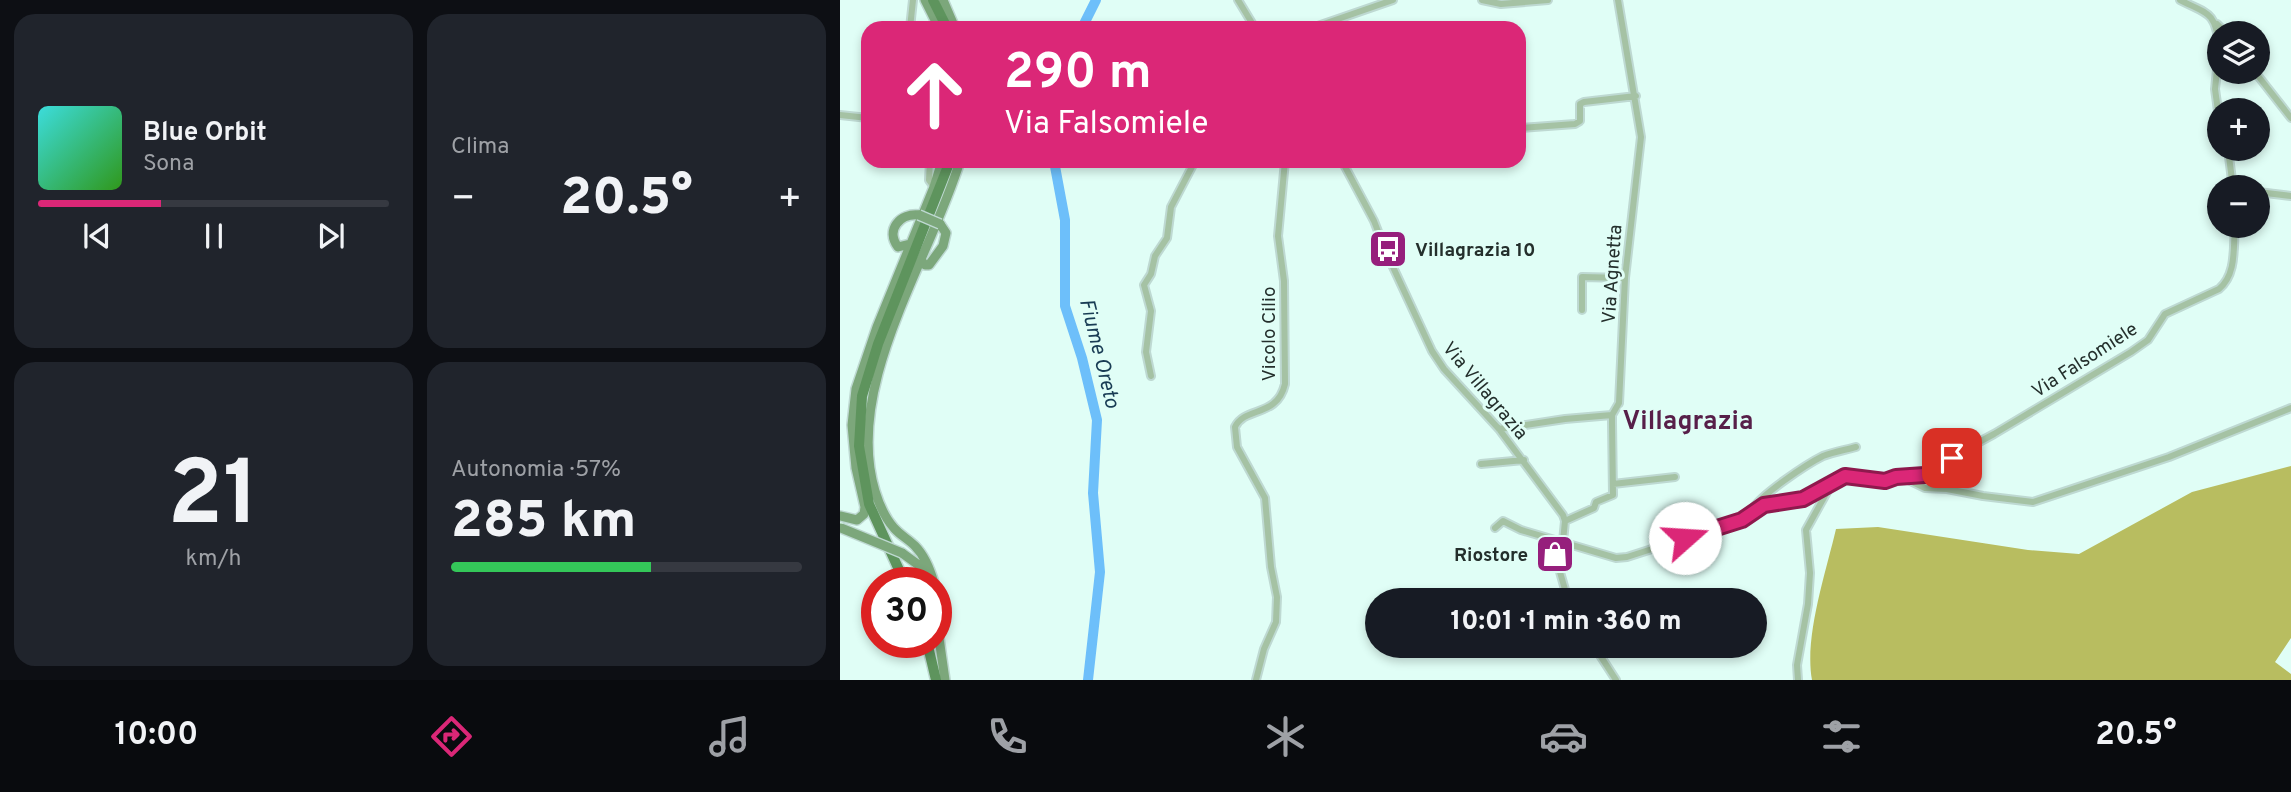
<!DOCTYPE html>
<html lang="it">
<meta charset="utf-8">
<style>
:root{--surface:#171b24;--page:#20242c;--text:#f1f3f6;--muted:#9ea1a6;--line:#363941;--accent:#db2777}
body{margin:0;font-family:Overpass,sans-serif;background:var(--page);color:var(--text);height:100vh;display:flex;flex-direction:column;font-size:26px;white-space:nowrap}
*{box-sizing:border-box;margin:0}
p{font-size:23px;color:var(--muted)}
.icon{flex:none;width:38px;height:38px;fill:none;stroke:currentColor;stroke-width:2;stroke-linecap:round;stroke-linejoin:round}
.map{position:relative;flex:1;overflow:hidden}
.drawer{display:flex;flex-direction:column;gap:14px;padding:14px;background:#0d0f14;width:840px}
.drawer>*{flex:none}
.banner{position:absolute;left:21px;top:21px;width:665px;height:147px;border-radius:21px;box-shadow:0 4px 10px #0003;background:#db2777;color:#fff;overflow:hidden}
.fabs{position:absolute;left:1367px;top:21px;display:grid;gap:14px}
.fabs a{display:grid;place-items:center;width:63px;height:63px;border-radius:50%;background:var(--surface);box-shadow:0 4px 10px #0003;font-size:35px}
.speed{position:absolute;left:21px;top:567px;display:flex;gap:14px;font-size:35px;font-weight:700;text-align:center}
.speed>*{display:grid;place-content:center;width:91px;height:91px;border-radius:50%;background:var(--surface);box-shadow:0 4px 10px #0003;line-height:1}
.speed .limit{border:10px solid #d22;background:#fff;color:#111}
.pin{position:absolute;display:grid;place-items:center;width:60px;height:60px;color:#fff;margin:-30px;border-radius:14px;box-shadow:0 4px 10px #0006}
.me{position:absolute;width:77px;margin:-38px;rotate:71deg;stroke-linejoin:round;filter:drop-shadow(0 0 5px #0008)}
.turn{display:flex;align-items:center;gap:24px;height:147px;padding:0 28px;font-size:32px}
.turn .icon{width:91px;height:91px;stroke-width:2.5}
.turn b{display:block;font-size:49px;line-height:60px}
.big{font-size:52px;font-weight:800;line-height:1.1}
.drawer .widget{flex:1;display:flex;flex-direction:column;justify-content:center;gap:10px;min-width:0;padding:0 24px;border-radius:21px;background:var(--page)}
.drawer .dial{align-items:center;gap:0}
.dial b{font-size:91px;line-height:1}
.song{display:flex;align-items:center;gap:21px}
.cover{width:84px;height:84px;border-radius:10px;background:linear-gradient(135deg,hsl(180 70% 55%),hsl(110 70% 35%))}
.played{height:7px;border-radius:4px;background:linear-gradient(90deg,var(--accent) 35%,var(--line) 35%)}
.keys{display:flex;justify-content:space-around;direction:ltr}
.heat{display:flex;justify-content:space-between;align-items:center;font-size:38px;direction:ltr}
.charge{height:10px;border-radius:5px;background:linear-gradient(90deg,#34c759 57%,var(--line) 0)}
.drawer .tiles{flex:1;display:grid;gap:14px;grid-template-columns:repeat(2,1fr)}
.trip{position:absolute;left:525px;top:588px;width:402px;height:70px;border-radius:35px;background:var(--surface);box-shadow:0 4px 10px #0003;font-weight:800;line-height:70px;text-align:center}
.tabs{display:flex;height:112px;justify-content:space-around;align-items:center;background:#090b0e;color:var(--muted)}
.tabs .icon{width:49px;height:49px}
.tabs .on{color:var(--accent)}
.tabs b{font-size:32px;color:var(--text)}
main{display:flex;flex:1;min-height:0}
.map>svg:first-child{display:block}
.forest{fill:#b8bd60}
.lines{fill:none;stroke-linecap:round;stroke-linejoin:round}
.river{stroke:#6dbffa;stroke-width:10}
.street-casing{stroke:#bed9d2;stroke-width:10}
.secondary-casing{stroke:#bed9d2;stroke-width:12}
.primary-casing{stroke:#bed9d2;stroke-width:13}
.street{stroke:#a5c2a4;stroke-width:6}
.secondary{stroke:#7ca77b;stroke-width:9}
.primary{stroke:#5e945d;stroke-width:10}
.secondary-bridge-casing{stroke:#bed9d2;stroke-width:12;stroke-linecap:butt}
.secondary-bridge{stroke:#7ca77b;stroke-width:9}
.route-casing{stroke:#8e194d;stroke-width:18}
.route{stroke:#db2777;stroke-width:12}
.labels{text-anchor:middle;stroke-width:6;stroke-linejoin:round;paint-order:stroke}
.poi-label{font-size:19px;font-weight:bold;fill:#242f2c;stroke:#e0fef6;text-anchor:start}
.street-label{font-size:19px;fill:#242f2c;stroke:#e0fef6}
.water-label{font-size:21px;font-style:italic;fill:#193c54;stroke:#e0fef6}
.district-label{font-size:26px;font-weight:bold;fill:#571f49;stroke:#e0fef6}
</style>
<main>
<section class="drawer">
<div class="tiles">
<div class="widget">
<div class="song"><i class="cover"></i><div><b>Blue Orbit</b><p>Sona</p></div></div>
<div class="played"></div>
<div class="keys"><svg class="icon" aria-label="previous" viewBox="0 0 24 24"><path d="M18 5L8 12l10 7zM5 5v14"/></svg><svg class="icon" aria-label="pause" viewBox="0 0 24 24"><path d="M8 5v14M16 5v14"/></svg><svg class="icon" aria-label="next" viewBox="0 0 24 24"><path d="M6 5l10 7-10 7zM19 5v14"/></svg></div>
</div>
<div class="widget"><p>Clima</p>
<div class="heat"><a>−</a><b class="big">20.5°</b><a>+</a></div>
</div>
<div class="widget dial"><b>21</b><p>km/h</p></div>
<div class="widget"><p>Autonomia · 57%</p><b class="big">285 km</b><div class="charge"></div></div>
</div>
</section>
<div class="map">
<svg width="1451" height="680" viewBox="0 0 1451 680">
<rect width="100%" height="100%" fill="#e0fef6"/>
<path class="forest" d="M1451,466V638L1435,662L1451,674V680H972C964,637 986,572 996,529L1038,527L1188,550L1239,554L1352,492Z"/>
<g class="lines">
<path class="river" d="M242,28L256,0
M214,161L225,220V306L242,358L257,420L253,493L260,572L248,680"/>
<defs>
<path id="street" d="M398,0L415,28
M642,0L661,4L708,0
M1340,0C1367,14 1375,11 1379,44
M1377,24L1386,33
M70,28L73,0
M472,28L553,0
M1379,51L1375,89L1379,118
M1415,72L1451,118
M0,115L28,118
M679,128L735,124L740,121V104L744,102L796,96
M1388,149L1392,180L1395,187
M90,161L89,180L94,187
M502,161L534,221L546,252L592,351L604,369L659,429L723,515L725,521L720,572L728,600
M1418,192L1451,196
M742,310V277L785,278
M311,376L306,352L311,311L304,285L311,274L315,256L327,238L331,207L355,161
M659,429L725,419L772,415
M641,464L684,460
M1065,477L1099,474L1104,461L1154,434L1291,352L1308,340L1325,314L1379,289C1397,274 1393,247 1395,226
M773,484L835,477
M912,510C920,495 967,464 983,456C993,452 1005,450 1016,447
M725,521L754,508L756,502L773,495L772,422V415L779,403L785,278L801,137L778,0
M655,528L663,521L681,530L776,558L787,557L902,520L924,505L963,499L1005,476L1045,481L1064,478L1085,488L1107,489L1143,496L1193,502L1329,457L1451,408
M754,646L776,680
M416,680L424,649L436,622L437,597L431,567L425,498L397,447L395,427C405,406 437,418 445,384L444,281L438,236L445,161
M958,680L957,665L968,604L970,573L966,530L992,483"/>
<path id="secondary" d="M85,0L99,28
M103,0L115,28
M70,244L58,247C45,230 60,213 79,215
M81,260L85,265H89L103,246L106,233L100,224
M0,516L17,520L24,514L25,507L16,468L12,425L16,389L37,327L94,187L102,161
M62,553L80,566L85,583
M94,583C90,569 85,556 75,546C68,539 60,535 54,528C45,518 39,504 35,491C3,386 90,260 120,161
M96,617L105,680"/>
<path id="primary" d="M93,0L107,28
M65,583L29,504L19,446L22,396L38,344L110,161
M87,642L96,680"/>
</defs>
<use href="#street" class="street-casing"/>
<use href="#secondary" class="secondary-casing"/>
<use href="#primary" class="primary-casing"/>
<use href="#street" class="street"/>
<use href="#secondary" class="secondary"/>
<use href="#primary" class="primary"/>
<defs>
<path id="secondary-bridge" d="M79,215L100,224
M1,528L62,553"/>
</defs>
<use href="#secondary-bridge" class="secondary-bridge-casing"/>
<use href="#secondary-bridge" class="secondary-bridge"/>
</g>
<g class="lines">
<defs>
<path id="route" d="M845,538L902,520L924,505L963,499L1005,476L1045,481L1056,477L1099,474L1104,461L1112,458"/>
</defs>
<use href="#route" class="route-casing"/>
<use href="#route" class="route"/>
</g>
<defs>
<symbol id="bus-square" viewBox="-11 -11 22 22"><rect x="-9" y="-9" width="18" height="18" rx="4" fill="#961f7c" stroke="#e0fef6"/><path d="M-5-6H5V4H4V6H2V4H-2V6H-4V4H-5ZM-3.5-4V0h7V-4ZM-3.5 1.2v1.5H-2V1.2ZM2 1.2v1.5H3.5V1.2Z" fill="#fff"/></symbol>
<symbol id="shop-square" viewBox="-11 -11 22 22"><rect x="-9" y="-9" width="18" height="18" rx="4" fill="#961f7c" stroke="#e0fef6"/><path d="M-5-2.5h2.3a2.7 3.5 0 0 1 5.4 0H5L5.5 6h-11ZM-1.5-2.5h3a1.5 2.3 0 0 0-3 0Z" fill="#fff"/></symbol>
</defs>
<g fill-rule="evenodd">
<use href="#bus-square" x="526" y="227" width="44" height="44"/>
<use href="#shop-square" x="693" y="532" width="44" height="44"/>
</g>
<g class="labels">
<g class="poi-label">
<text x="575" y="256">Villagrazia 10</text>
<text x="688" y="561" text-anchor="end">Riostore</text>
</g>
<g class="street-label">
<text transform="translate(771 274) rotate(-86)" y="7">Via Agnetta</text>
<text transform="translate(428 334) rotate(-90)" y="7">Vicolo Cilio</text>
<text transform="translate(1244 359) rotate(-33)" y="7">Via Falsomiele</text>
<text transform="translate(646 390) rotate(50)" y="7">Via Villagrazia</text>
</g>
<g class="water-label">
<text transform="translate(260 353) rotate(76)" y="7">Fiume Oreto</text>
</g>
<g class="district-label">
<text x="848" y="429">Villagrazia</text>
</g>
</g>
</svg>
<div class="fabs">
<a><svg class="icon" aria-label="layers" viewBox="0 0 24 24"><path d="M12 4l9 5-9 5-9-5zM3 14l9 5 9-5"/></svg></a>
<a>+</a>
<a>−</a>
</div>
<div class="speed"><div class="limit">30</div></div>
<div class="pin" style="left:1112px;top:458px;background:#d93025"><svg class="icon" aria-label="arrive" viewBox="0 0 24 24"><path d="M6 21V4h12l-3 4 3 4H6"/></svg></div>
<svg class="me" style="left:845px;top:538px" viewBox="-20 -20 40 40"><circle r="19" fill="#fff"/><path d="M0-13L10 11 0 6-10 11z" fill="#db2777"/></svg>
<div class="trip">10:01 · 1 min · 360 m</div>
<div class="banner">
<div class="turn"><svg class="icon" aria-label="ahead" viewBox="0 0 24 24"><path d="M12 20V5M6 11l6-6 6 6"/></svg><div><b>290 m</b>Via Falsomiele</div></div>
</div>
</div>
</main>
<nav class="tabs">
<b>10:00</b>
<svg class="icon on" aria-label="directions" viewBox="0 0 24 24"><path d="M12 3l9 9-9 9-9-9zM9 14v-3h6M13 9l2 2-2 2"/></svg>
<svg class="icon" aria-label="music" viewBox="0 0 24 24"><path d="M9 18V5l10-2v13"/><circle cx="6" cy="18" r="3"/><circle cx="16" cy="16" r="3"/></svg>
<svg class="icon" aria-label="phone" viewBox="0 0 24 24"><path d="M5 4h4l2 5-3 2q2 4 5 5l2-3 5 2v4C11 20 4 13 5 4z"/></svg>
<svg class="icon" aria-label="climate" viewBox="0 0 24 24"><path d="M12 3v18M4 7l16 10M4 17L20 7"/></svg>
<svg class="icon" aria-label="car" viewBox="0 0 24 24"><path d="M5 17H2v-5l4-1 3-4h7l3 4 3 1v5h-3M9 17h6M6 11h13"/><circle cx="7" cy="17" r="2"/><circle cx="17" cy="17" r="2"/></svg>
<svg class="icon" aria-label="filters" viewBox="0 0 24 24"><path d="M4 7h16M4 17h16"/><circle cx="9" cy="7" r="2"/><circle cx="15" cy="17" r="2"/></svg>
<b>20.5°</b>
</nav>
